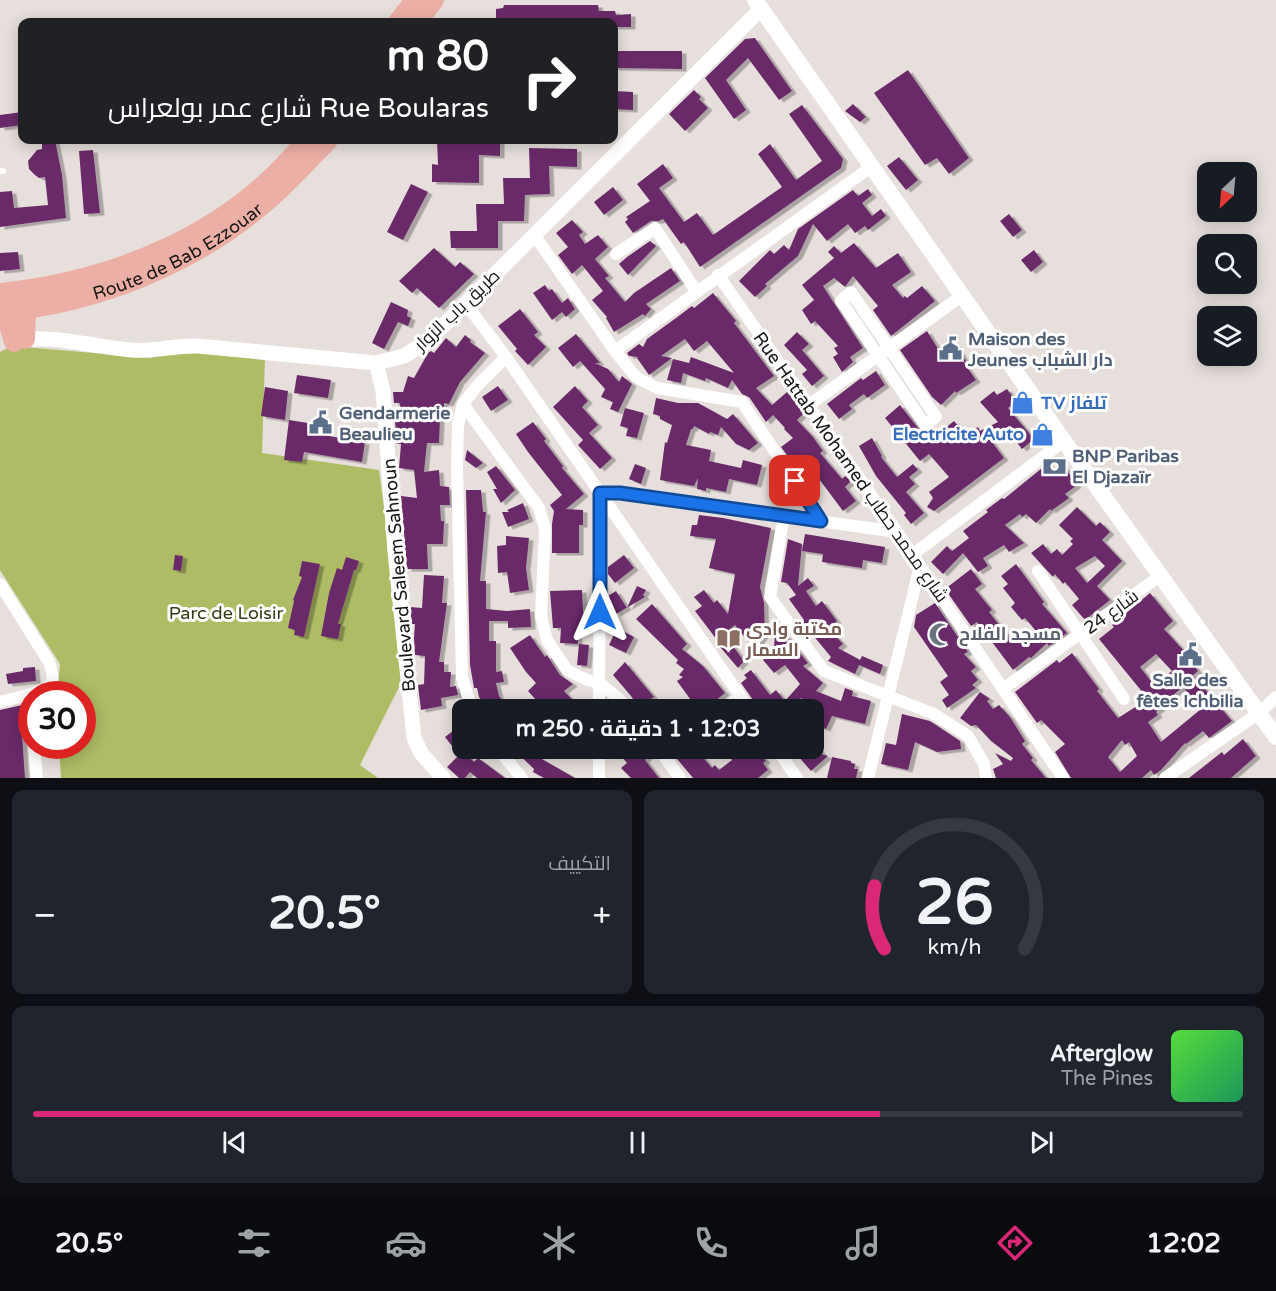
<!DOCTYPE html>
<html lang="ar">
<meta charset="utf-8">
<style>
:root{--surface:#171b24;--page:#20242c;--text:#f1f3f6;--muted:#9ea1a6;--line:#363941;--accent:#db2777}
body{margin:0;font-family:"Varela Round",Cairo,sans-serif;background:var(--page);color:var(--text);direction:rtl;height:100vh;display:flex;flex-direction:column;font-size:22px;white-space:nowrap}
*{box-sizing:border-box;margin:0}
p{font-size:20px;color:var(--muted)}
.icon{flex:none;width:33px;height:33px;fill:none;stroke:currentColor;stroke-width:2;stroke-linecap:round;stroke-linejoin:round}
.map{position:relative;height:778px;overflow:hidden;direction:ltr}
.details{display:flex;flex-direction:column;gap:12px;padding:12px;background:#0d0f14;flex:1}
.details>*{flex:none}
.guide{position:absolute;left:18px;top:18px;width:600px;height:126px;border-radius:12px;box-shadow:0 3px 15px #0003;direction:rtl;background:#202124;color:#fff;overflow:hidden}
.needle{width:39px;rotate:206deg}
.tools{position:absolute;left:1197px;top:162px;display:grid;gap:12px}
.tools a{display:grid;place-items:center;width:60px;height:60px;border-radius:12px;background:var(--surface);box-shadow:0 3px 15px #0003;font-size:30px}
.speed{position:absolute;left:18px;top:681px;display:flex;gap:12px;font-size:30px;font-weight:700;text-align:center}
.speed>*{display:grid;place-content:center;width:78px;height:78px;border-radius:50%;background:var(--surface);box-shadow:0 3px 15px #0003;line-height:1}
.speed .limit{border:9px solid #d22;background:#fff;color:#111}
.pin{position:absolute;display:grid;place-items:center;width:51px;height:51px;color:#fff;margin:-26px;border-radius:12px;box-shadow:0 3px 9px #0006}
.me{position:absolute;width:66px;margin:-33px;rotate:0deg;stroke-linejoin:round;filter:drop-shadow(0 0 4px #0008)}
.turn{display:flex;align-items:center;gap:21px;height:126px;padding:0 30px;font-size:27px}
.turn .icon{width:78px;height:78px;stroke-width:2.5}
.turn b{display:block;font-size:42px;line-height:51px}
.big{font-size:45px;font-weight:700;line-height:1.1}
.details .tile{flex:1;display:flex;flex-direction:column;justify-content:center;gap:9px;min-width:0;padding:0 21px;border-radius:12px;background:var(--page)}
.details .dial{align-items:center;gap:0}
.dial svg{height:156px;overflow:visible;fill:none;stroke:var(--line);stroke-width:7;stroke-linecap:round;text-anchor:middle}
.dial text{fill:var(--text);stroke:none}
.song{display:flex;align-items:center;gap:18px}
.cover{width:72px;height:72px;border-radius:9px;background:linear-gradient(135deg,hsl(110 70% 55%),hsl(150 70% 35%))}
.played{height:6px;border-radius:3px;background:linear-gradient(90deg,var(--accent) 70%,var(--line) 70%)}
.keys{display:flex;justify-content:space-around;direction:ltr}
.heat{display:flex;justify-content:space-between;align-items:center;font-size:33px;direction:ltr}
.details .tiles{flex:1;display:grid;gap:12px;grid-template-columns:1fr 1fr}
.tile:last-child{grid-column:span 2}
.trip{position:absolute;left:452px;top:699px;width:372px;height:60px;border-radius:12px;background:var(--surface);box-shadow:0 3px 15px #0003;font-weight:700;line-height:60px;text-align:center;direction:rtl}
.menu{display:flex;height:96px;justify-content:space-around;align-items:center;background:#090b0e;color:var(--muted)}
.menu .icon{width:42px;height:42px}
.menu .on{color:var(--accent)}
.menu b{font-size:27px;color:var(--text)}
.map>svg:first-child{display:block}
.green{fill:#adbc65}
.building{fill:#6b2c6b;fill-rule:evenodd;filter:url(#shadow)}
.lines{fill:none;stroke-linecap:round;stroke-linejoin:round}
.service{stroke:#fff;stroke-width:6}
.minor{stroke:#fff;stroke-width:12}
.tertiary{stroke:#fff;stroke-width:15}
.secondary{stroke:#fff;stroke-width:16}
.primary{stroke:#ecafa5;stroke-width:20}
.route-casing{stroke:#114b97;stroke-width:15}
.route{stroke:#1a73e8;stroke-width:10}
.labels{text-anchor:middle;stroke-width:6;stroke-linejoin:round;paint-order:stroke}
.street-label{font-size:18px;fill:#181615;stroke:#fff}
.service-label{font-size:18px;font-weight:bold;fill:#4e5e75;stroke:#fff;text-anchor:start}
.shop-label{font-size:18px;font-weight:bold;fill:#366cbe;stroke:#fff;text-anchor:start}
.park-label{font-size:18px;fill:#353c13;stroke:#fff}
.education-label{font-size:18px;font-weight:bold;fill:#785e54;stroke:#fff;text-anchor:start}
.worship-label{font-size:18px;font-weight:bold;fill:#5b616d;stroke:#fff;text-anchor:start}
</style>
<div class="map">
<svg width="1276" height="778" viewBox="0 0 1276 778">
<defs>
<filter id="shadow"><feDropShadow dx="4.5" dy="2.5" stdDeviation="0" flood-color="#0004"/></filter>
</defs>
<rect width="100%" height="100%" fill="#e6dfdb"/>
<path class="green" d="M12,346L152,358L164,347L265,357L262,453L379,470L406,673L360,765L378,778H61L59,746H82V694H57L60,664L0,570V352Z"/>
<path class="building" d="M504,5H598L599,11H615L616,15L631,14V27H614V22H496V9L503,8Z
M755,38L792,91L779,100L748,58L726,80L746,110L734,119L705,78L745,39Z
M614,51H682V69L614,68Z
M908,70L969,158L949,174L937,158L925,165L874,93Z
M694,90L701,97L699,99L708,108L685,131L669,114Z
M614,91L633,92V110L614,109Z
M853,104L866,117L860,122L845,111Z
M802,105L843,159L841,168L700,267L684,242L681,244L663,219L659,221H651L633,233L625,222L628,219L626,217L650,201L637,184L663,164L673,178L659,188L684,222L697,213L713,235L782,187L758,154L770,144L796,180L822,161L789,114Z
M22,112V125L0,128V115Z
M42,140H55L62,175L66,218L0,227V192L12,191L14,208L48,205L45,177L39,178L35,175L29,169L28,161L37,150L42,149Z
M437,140H500V156L479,155V183L432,182V164L438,165Z
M529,148L577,149V167L549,166L550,194L525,195L524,221H498V248H451L450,231H477L476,204H504L503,178H530Z
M93,150L100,213L84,214L79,151Z
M899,157L918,180L906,190L887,166Z
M411,184L428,192L403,240L387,232Z
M613,187L623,200L604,215L594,202Z
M868,189L872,195L862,203L872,216L881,209L886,216L868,230L865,226L855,233L848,224L827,241L813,224L798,256L765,284L767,286L755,297L739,281L770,250L774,254L784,245L789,250L798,229L853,190L858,196Z
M1009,214L1022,230L1013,237L1000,221Z
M572,220L583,232L579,235L585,244L598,235L608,247L595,259L609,276L605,278L625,302L634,293L671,268L680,281L646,304L651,309L645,316L643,314L614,332L606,318L607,317L592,300L603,291L582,265L572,274L558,255L568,247L556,233Z
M650,241L656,246L628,275L619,264L627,257Z
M854,243L876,268L898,253L911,272L892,285L903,298L905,296L907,298L922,286L935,301L891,336L873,310L878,306L853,276L845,287L834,278L823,286L863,348L850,357L853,362L842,372L833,357L838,354L834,348L838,346L815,321L811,324L802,310L814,300L802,285L834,258L828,252L834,246L841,253Z
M434,248L455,267L460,262L474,274L439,308L417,288L412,293L399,281Z
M1034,250L1043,262L1031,272L1021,260Z
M18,252L20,269L0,271V253Z
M545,285L549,291L552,289L562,303L568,298L575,309L566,317L562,312L552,320L533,293Z
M713,293L736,321L734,323L774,376L756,388L772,405L787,392L804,413L797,420L813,437L823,451L820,453L842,479L845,476L851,481L845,487L856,501L843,511L801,455L792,462L781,447L793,438L784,429L785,428L773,415L766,422L749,397L742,394L732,380L728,388L706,378L705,381L683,373L681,383L667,380L673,359L689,363L691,357L734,373L707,341L694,351L685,339L661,356L672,358L649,375L637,358L638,357L629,356L627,353L639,344L643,347L647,339L676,318L692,306L694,308Z
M391,302L408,310L407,316L411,318L408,326L398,322L384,349L372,343Z
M520,309L538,332L534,335L546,347L528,365L515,351L517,349L498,326Z
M927,331L943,357L957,347L966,361L964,363L976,380L956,393L955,391L941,405L932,397L900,350Z
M797,332L809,344L802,350L824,376L812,386L802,374L807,370L784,345Z
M576,334L600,363H595L608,369L619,382L622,376L632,384L618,412L610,409L613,402L601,397L605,389L580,361L573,367L558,348Z
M465,335L471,340L470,342L485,353L460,382L449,404L444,403V418H440L439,443H427L424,472L439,470L440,486L449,487L450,505H440L441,521H444L443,544H427L428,569H407L401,496L417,498L414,470L399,468L401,444H397L395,421H401L400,403H394L393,392H403L408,376L414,378L428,353L431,351L434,353L446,338L456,347Z
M876,371L885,385L867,398L864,394L849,405L852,409L839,419L827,404L861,378L863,380Z
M297,375L331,380L328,398L294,393Z
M498,386L508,400L491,411L482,397Z
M575,386L588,401L582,407L598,425L589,433L612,458L600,469L578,445L583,440L553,407Z
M265,387L288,391L285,420L261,416Z
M1007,389L1017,402L1008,408L1034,439L1022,449L1006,429L989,438L1004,458L934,511L927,507L933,498L929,492L949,477L929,454L920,461L885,418L900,405L922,433L930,432L935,428L939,433L954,421L966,435L978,427L980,431L998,422L980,402L994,391L997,395Z
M656,398L678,403H698L727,419L733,414L758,443L749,450L736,444L721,427L718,435L710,432L709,434L694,426L693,429H691L686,445L711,450L709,461L741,468L743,460L762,465L757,485L729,479L726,492L706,488V491L697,489L698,478L694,486L660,480L665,442L667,443L672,425L660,419V416L653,414Z
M625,408L644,413L637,438L626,436L628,428L620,426Z
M289,420L308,423L307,427L311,428V433L365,442L362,462L304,452L302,462L284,460Z
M533,422L546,439L544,441L563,466L562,468L584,494L566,509L583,510V525H579V553H552V524L554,511L550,505L562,495L528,452L516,434Z
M872,438L882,456L881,457L897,477L913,464L918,470L909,477L915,484L906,492L924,513L911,524L904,515L906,513L876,476L859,446Z
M467,450L483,463L476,468L465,460Z
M635,464L646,468L641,484L629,479Z
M1047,464L1053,471L1062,464L1077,485L1065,494L1069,498L1051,511L1050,509L1036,523L1026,514L1022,517L1020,514L1005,525L1024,543L1009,552L1004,545L983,558L988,566L978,572L963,553L943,574L931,562L947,546L952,551L969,538L963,531L988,512L986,510L1002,498L1004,499Z
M496,466L515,490L501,503L493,489H497L487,472Z
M466,490H481L483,512H486L480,581H486V609L507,611L530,609L531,627L508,628V621H489V641H496V672L502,671L504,682L496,683L499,696L509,710H488L479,697L477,688H474L470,665Z
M523,503L529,519L508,527L502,512H509L507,510Z
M1077,507L1096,526L1100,522L1110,532L1102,540L1122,561L1097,586L1110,600L1085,620L1072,605L1079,599L1065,582L1063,584L1055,574L1053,577L1031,553L1043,544L1051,554L1057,549L1062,555L1073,544L1070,541L1073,539L1059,525ZM1095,556L1105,566L1087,583L1075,568Z
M699,515L723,518L771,528L760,587L764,603L765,634L754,649L735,625L724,634L744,661L738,668L715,641L717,640L695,611L702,606L694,597L704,590L714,603L717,600L728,614L735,574L709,568L716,539L690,536L692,525H697Z
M805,534L885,547L882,563L863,560L862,568L822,562L823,554L802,551Z
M506,536L529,538L526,568L529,590L510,593L507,572L498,573L497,546L506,545Z
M788,539L802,544L798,586L808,578L814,586L806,591L816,606L822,601L837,621L828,628L843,644L838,648L860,660L862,656L883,665L880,674L859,665L855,674L828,661L831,657L802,622L804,620L789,599L796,595L787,583L781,582Z
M175,555L183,556L181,571L173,570Z
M624,555L634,568L615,583L608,574V567Z
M346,557L359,561L356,570H354L338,624H341L338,639L321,636L329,593L337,568L342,570Z
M302,561L320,564L304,637L294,635L295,630L288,628L294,601L293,600L302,577L299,576Z
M1016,564L1044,602L1042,604L1067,633L1049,646L1047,643L1031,658L1029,657L1013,670L977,622L971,626L945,589L971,569L982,584L975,589L992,610L989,612L1011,640L1018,635L1024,642L1036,631L1025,618L1022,620L1011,607L1015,603L1003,588L1008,584L1001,576Z
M424,575L444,576L442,603H447L439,662H444V672H451L450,687L456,686L458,695L441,698L442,706L421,710L418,685L424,684L425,656L415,655L414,638L415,624H412L410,607L422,608Z
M637,586L646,590L643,595L645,597L616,614L608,601V596L616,591L627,608Z
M582,590L584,627H577L578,644L560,643L561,628H553L550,591Z
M1150,593L1173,621L1164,629L1185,652L1184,653L1198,671L1193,675L1232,721L1209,738L1203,731L1186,744L1185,743L1161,770L1154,775L1151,770L1142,778H1071L1055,752L1065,744L1041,720L1037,723L1015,692L1057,660L1059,663L1072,653L1099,689L1097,691L1118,718L1148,699L1099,639L1114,627L1112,625ZM1156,654L1172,671L1154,685L1140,667ZM1183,687L1201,709L1161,742L1148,722L1158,715L1156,712L1164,706L1162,704ZM1122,740L1125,745L1129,742L1137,756L1120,772L1108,757Z
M935,603L968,652L964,654L976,667L971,671L978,680L972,685L976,688L947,708L942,700L949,695L940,682L948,676L914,627L916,615Z
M652,604L687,644L682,649L703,666L725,693L704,710L696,707L677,681L683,677L679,675L684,669L676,663L678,660L636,619Z
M776,623L808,663L803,666L823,683L816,691L841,701L845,688L853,691L852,696L871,701L865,724L832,716L826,729L813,724V708L801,698L790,707L792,710H760L741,683L747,678L744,675L751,670L770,695L776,690L785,701L800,684L785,665L774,673L763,660L776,650L774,647Z
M617,628L634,637L626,653L609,645Z
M530,635L545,657L547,655L560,675L573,684L564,691L582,710H545L528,691L536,683L526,672L510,648Z
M579,644L589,645L587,666L577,665Z
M625,662L654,697L648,701L655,710H640L631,696L613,675Z
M35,667L36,681L8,684L6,674L23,671V668Z
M980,692L990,699L987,701L993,709L999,705L1010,717L1025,741L1022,744L1033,758L1031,760L1046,778H996L993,769L1003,764L995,753L1011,761L1013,758L991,741L976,725L971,726L960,718Z
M22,705L23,720H21L25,778H0V710Z
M902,714L930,721L960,741L961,749L937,752L915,742L908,770L881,764L886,743L896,745Z
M462,724V753L463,751L474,762L478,758L505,778H477L470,772L465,778H459L447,767L459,755L445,737Z
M1243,739L1256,756L1231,778H1189L1222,752L1224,755Z
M512,748H530L540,758L575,778H544L533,772L534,769Z
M614,748H640L648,757L645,760L659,778H631L621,768L627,763Z
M678,748H695L712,768L715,765L719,770L732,760L723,748H757L766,761L763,763L768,770L758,778H693L672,753Z
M791,748H818L822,753L821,754L828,756L811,771Z
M832,757L851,761V763L855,764L854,769H858L856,778H827Z"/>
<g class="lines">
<path class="service" d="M0,171H3"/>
<path class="minor" d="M535,236L615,351L636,377L657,388L742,402L821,521
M616,254L655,228L696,291
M718,275L897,532L1063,778
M851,292L936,417L925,425L841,301Z
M466,304L506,357L750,710
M615,351L871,167
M463,404L539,508L545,529L541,616L547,640L567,670L587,680L600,683L619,699L628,710
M809,405L963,295
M784,515L770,597L824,671L934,714L968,736L984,764L986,778
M912,555L1064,441
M1038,571L1124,699
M0,584L49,662C51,668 54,676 52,682C48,692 10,699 0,702
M1003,689L1160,576
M29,695L32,724
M472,710L462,677L457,468L458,425L463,404L477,386L506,357
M599,710L600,493H620L897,532
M722,710L741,696
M34,746L37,778
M497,748L522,778
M658,748L680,778
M776,748L797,778
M599,778V748
M868,778L920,566
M1165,778L1259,713L1276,697"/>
<path class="tertiary" d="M15,341C45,333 99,348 132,350C154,352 176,345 198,346L376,363L404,356L427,342L761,9
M376,363L383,391L395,552L414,738L421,753L443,778"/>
<path class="secondary" d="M755,0L1064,441L1276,737"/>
<g class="primary">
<path d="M398,22L415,0"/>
<path d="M417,22L434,0"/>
<path d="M0,293C116,281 233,233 306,140"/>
<path d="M22,298L26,314L25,339"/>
<path d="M5,300V312L14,342"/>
<path id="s1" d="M0,312C96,303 193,265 267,201C289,182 308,161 328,140"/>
</g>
</g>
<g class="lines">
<defs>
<path id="route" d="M600,612V493H620L821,521L795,481"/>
</defs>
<use href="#route" class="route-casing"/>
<use href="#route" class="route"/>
</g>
<defs>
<symbol id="civic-bare" viewBox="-9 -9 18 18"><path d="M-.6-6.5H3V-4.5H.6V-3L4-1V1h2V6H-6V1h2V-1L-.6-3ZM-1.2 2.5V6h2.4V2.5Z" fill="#5c6f8a" stroke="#fff" stroke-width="2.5" paint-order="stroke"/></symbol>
<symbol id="shop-bare" viewBox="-9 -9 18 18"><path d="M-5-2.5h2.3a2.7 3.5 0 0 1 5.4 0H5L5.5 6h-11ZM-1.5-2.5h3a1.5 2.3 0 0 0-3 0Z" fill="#3f7fe0" stroke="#fff" stroke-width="2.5" paint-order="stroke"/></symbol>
<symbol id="bank-bare" viewBox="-9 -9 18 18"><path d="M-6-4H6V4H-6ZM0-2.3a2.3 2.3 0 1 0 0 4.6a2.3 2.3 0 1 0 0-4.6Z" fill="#5c6f8a" stroke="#fff" stroke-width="2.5" paint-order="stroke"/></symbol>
<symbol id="mosque-bare" viewBox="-9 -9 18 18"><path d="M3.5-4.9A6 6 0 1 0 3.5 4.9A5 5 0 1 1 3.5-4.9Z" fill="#6b7280" stroke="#fff" stroke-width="2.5" paint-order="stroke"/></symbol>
<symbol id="library-bare" viewBox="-9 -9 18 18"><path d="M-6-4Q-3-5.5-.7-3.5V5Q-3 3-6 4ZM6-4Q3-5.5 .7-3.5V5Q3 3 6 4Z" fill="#8d6e63" stroke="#fff" stroke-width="2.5" paint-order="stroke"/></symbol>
</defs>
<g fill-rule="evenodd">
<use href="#civic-bare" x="934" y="332" width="33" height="33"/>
<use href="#shop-bare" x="1006" y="386" width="33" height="33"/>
<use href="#civic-bare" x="304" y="406" width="33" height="33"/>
<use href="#shop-bare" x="1026" y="418" width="33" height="33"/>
<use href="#bank-bare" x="1038" y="450" width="33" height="33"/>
<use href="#mosque-bare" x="924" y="618" width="33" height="33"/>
<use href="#library-bare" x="712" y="622" width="33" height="33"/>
<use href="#civic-bare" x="1174" y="638" width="33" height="33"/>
</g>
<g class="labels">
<g class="street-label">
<text dy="6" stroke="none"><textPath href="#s1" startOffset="190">Route de Bab Ezzouar</textPath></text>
<text transform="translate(457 310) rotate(-43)" y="6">طريق باب الزوار</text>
<text transform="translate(851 467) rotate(55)" y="6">Rue Hattab Mohamed شارع محمد حطاب</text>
<text transform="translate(399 575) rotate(-95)" y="6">Boulevard Saleem Sahnoun</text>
<text transform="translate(1111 612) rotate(-36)" y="6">شارع 24</text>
</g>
<g class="service-label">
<text x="968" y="345">Maison des<tspan x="968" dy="21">Jeunes دار الشباب</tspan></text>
<text x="339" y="419">Gendarmerie<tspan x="339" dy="21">Beaulieu</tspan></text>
<text x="1072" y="462">BNP Paribas<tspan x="1072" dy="21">El Djazaïr</tspan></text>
<text x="1190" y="686" text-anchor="middle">Salle des<tspan x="1190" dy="21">fêtes Ichbilia</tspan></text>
</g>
<g class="shop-label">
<text x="1041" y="409">TV تلفاز</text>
<text x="1024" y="440" text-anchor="end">Electricite Auto</text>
</g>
<g class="park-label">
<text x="226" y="619">Parc de Loisir</text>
</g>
<g class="education-label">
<text x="746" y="635">مكتبة وادي<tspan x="746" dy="21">السمار</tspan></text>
</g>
<g class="worship-label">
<text x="959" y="640">مسجد الفلاح</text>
</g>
</g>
</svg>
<div class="tools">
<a><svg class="needle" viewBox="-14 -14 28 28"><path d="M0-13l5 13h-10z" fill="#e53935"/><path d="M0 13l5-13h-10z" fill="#9ea1a6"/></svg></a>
<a><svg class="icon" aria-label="search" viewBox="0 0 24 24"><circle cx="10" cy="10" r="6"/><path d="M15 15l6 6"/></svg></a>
<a><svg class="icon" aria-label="layers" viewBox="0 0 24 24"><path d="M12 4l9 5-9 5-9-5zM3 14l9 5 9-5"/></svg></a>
</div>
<div class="speed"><div class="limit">30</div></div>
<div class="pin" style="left:795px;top:481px;background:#d93025"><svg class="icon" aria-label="arrive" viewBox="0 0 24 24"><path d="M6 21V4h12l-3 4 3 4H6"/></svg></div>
<svg class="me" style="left:600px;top:612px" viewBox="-20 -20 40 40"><path d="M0-17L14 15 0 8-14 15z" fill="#1a73e8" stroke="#fff" stroke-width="4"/></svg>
<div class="trip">12:03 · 1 دقيقة · 250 m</div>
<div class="guide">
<div class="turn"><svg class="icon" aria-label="right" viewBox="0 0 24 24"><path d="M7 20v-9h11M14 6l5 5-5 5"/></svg><div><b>80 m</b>Rue Boularas شارع عمر بولعراس</div></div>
</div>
</div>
<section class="details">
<div class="tiles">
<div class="tile dial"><svg viewBox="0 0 100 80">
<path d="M14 69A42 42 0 1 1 86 69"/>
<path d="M14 69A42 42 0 0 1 9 37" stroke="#db2777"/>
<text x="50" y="56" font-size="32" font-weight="700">26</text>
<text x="50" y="72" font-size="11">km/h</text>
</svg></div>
<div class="tile"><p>التكييف</p>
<div class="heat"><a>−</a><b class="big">20.5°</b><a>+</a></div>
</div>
<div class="tile">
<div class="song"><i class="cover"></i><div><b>Afterglow</b><p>The Pines</p></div></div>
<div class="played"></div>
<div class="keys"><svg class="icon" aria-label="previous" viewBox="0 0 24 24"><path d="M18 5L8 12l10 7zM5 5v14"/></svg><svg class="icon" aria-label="pause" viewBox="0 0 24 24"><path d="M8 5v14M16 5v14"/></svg><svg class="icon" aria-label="next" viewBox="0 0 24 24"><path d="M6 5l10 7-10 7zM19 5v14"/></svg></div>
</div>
</div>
</section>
<nav class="menu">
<b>12:02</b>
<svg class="icon on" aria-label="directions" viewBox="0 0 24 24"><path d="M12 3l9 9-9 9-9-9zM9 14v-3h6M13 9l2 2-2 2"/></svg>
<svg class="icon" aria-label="music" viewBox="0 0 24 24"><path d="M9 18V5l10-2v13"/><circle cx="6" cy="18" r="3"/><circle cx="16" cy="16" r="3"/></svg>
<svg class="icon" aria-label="phone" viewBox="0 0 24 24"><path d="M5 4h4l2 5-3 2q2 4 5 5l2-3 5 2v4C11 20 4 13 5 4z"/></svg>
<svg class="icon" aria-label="climate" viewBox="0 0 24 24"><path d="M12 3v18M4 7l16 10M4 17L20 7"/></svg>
<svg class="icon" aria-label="car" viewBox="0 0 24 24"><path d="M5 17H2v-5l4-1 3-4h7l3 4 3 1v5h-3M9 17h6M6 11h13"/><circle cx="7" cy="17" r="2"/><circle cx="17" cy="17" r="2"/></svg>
<svg class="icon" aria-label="filters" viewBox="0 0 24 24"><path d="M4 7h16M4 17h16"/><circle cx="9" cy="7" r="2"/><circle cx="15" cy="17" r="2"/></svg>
<b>20.5°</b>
</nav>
